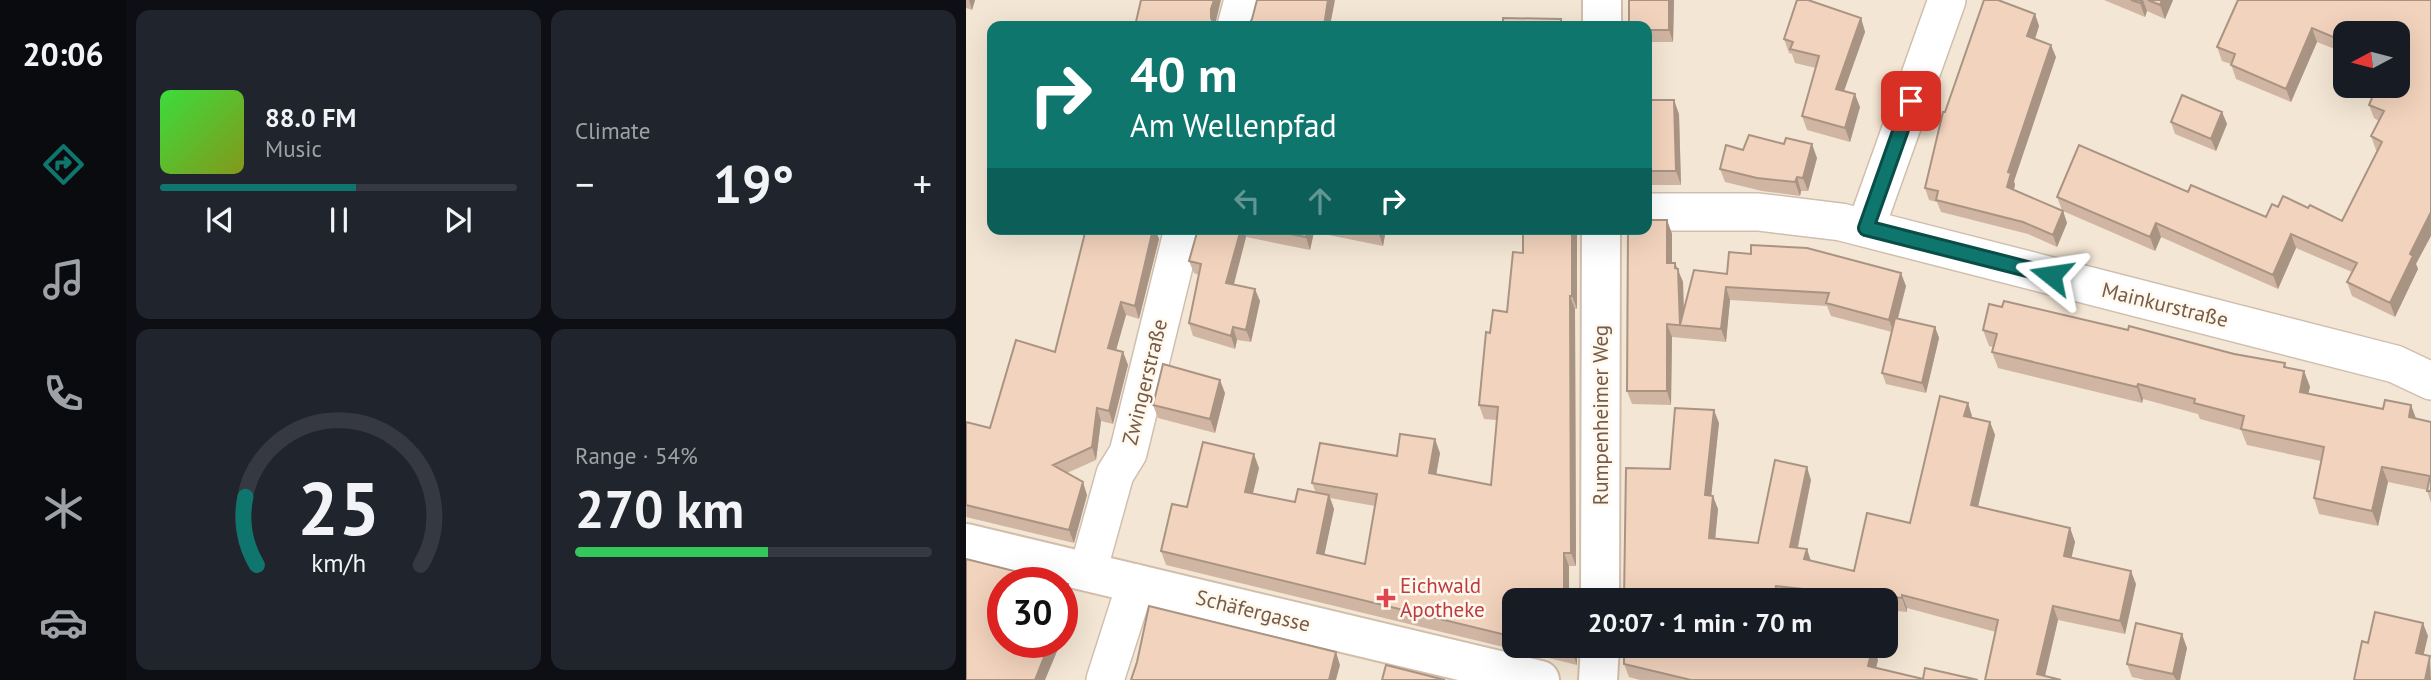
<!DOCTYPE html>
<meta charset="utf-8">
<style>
:root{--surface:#171b24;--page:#20242c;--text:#f1f3f6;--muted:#9ea1a6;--line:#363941;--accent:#0f766e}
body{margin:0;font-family:"PT Sans",sans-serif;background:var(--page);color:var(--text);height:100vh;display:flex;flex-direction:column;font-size:26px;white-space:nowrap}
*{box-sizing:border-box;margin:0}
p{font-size:23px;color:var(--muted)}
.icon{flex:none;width:38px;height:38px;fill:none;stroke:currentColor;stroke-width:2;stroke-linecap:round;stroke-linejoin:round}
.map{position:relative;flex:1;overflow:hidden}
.side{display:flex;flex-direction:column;gap:10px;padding:10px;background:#0d0f14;width:840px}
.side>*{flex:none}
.top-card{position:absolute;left:21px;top:21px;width:665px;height:214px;border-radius:14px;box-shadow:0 7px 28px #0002;background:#0f766e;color:#fff;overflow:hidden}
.needle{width:46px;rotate:263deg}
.controls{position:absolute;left:1367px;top:21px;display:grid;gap:14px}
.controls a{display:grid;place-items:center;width:77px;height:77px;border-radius:14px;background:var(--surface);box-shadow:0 7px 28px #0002;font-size:35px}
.speed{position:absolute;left:21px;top:567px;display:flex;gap:14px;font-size:35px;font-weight:700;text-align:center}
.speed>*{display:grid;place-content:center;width:91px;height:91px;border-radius:50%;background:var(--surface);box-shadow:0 7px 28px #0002;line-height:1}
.speed .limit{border:10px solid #d22;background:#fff;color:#111}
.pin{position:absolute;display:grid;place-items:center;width:60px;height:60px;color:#fff;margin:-30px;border-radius:14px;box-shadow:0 4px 10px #0006}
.me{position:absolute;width:77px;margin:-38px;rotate:285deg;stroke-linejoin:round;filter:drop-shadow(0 0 5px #0008)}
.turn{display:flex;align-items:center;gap:24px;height:147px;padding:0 28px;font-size:32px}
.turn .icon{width:91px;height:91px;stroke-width:2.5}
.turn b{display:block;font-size:49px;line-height:60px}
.lanes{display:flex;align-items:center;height:66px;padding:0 28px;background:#0003;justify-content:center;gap:35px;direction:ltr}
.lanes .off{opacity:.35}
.big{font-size:52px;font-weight:700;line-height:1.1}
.side .widget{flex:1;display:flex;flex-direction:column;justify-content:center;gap:10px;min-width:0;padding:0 24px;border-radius:14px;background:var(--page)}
.side .dial{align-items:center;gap:0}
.dial svg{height:182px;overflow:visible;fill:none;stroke:var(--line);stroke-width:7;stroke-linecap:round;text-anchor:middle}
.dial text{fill:var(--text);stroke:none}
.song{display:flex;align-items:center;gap:21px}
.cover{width:84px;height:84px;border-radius:10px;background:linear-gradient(135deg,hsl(120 70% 55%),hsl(70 70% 35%))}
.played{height:7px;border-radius:4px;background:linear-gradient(90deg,var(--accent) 55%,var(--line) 55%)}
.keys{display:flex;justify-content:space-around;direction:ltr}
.heat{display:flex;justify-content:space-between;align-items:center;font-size:38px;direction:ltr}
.charge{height:10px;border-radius:5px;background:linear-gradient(90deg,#34c759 54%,var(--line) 0)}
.side .tiles{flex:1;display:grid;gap:10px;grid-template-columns:repeat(2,1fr)}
.trip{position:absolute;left:536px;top:588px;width:396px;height:70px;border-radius:14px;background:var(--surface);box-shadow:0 7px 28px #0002;font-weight:700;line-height:70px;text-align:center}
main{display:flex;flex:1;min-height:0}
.dock{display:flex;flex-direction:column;width:126px;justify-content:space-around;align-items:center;background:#090b0e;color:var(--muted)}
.dock .icon{width:49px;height:49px}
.dock .on{color:var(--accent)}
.dock b{font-size:32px;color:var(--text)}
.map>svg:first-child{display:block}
.residential{fill:#f4e6d4;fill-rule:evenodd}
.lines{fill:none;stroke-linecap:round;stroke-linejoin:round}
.street-casing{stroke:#d0beae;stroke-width:40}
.secondary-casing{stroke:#d3beac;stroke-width:42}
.street{stroke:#fff;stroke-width:37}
.secondary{stroke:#fff;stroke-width:38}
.wall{fill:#d0b5a3;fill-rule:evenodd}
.shaded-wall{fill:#a99484}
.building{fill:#f2d3bd;stroke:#a99484;stroke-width:2}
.route-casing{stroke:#0a4d48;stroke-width:18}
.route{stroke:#0f766e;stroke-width:12}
.health-dot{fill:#e0444e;stroke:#fff8ec;stroke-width:2.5}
.labels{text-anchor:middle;stroke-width:5;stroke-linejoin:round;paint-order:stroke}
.street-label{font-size:21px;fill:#765a4a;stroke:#fff8ec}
.health-label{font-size:21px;fill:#be3a42;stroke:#fff8ec;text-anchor:start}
</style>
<main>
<nav class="dock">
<b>20:06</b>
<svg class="icon on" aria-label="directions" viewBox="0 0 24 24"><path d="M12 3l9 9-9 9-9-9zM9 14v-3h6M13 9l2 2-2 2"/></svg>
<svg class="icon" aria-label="music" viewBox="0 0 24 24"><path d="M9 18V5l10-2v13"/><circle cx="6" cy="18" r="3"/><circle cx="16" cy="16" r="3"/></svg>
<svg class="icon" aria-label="phone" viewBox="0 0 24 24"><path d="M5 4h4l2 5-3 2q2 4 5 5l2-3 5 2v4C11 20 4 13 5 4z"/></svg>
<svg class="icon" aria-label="climate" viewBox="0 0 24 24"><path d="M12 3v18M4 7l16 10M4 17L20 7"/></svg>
<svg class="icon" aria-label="car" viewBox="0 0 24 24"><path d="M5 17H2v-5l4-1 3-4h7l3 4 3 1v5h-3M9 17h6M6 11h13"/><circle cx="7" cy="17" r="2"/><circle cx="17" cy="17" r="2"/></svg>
</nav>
<section class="side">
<div class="tiles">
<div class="widget">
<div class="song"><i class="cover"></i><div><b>88.0 FM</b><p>Music</p></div></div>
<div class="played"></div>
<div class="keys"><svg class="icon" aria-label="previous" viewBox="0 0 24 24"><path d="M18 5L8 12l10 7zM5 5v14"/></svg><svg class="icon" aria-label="pause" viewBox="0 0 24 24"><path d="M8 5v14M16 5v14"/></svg><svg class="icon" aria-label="next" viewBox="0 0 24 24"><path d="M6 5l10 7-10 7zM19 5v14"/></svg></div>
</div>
<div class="widget"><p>Climate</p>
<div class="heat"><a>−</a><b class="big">19°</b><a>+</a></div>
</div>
<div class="widget dial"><svg viewBox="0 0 100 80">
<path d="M14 69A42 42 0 1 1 86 69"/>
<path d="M14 69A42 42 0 0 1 9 39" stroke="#0f766e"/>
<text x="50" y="56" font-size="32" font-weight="700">25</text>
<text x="50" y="72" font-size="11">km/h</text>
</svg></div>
<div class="widget"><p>Range · 54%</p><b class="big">270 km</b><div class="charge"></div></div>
</div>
</section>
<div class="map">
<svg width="1465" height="680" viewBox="0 0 1465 680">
<rect width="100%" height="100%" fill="#fcf4e6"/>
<path class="residential" d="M0,0H1465V680H0ZM26,26H681V229H26ZM1379,33H1432V86H1379ZM37,583H96V642H37ZM548,600H919V646H548Z"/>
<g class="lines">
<defs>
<path id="street" d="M270,26L277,0
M681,212H792L875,222L1429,364L1465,381
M900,227L981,0
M122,571L149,474L162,453L217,229
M139,680L170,583"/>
<path id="secondary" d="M636,26V0
M0,543L574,680
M634,600L635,229
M632,680L634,646"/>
</defs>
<use href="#street" class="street-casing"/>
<use href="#secondary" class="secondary-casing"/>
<use href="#street" class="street"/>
<use href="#secondary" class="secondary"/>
</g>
<path class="wall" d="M0,0H9L6,10L0,8Z
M663,0H708L707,42H681V26Z
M1138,0H1207L1199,19L1181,11L1179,17Z
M1465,0L1450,264L1452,269L1429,317L1386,296L1381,282L1386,272L1330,248L1312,289L1195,237L1189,251L1097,211L1101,223L1091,247L1062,234L975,212L971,202L963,200L959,188L979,112L1069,14L1073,26L1069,39L1090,57L1048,181L1049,185L1048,190L1096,210L1091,197L1222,192L1300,217L1312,207L1342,208L1376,221L1411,151L1410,150L1405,136L1413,121L1408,118L1403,105L1432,86V33H1379V53L1351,42L1325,102L1270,79L1265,64L1256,61L1251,47Z
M895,18L899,32L878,91L894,107L884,142L841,130L836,116L850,68L829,63L826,54L823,53L818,39Z
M681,100L713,114L715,185H681Z
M1256,112L1261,124L1250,151L1209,134L1205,122Z
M777,150L851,158L842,191H835L834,196L796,191L759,182L754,169Z
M701,220L706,234V263H709L717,282L718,309L761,274L940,286L932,319L969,327L973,338L960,393L920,384L916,373L926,332L865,316L861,306L764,300L760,342L706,337L705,405L666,404L661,391Z
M110,229H189L193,239L173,319L160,315L150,350L157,352L162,365L147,424L135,421L130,460L101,473L121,495L108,543L0,517V422L24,428L89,352L119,236L112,234Z
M232,229H420L417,246L348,232L344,250L280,237L268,284L294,301L285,342L271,340L269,349L227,336L223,323L233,275L228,273L223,261Z
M557,229H611V309H609L610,566H603V600H548V646H611V665L200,565L195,551L221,507L293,468L287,493L329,502L350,493L346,483L431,456L474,453L470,475L525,485L531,420L518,419L513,405L524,333L541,312L557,253ZM364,498L409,506L399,564L358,554L368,509Z
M1036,307L1319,363L1320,367L1338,371L1344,387L1342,393L1465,422V503L1461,490L1422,482L1412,526L1353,514L1348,498L1355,461L1281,445L1275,430L1234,419L1232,414L1177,399L1176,403L1032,368L1026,352L1027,347L1023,346L1017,330Z
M259,393L249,433L192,418L187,405Z
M1002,403L1006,418L1024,422L1029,435L1012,507L1104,528L1109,542L1105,557L1170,584L1159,634L1092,620L1079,676L1019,680L1030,632L941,608V612L921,610L919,629V600H658L704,469L753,423L745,496L752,509L749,539L792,543L845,480L832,548L841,549L845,561L888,571L944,523Z
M1221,648L1214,680H1179L1166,677L1161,664Z
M910,655L912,660L910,668L957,679L1012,680H674L663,677L658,664Z"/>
<path class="shaded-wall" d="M3,0H9L6,10Z
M248,0H255L250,21V26L245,18V9Z
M362,0H369L364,26H358Z
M703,0H708L707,42L703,30Z
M1175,0H1177L1181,11L1179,17L1174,3Z
M1196,0H1207L1199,19L1194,5Z
M1069,14L1073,26L1066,48L1061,36Z
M895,18L899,32L874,102L870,89Z
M1346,28L1351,42L1325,102L1320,89Z
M1085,45L1090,57L1048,181L1049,185L1045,199L1041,187L1042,172Z
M889,94L894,107L884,142L879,128Z
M708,100L713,114L715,185L710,171Z
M1256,112L1261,124L1250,151L1245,139Z
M846,144L851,158L842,191L837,178Z
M831,177L835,191L834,196L829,182Z
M1097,211L1101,223L1091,247L1087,235Z
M1465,212V236L1450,264L1452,269L1429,317L1424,303L1444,254Z
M701,220L706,234V276L701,263Z
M1190,223L1195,237L1189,251L1184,237Z
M187,229H189L193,239L173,319L169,306Z
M275,229H278L280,237L265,295L260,283Z
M342,229H347L348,232L344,250L340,237Z
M413,229H420L417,246L413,234Z
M606,229H611V309L606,296Z
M1325,234L1330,248L1312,289L1307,275Z
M709,263L717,282L718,325H714Z
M935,273L940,286L928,333L923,320Z
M760,287L764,300L760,342L755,329Z
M289,289L294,301L285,342L280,330Z
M604,296L609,309L610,566L605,553Z
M155,302L160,315L147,361L142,348Z
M701,324L706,337L705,405L701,391Z
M267,327L271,340L269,349L265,336Z
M969,327L973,338L960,393L956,383Z
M157,352L162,365L147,424L143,411Z
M1338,371L1344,387L1339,407L1334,392Z
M254,380L259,393L249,433L244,419Z
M1172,384L1177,399L1176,403L1171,387Z
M1002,403L1006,416L1003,429L998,416Z
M1445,405L1451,421L1443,417Z
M131,408L135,421L130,460L126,447Z
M748,410L753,423L744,508L739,495Z
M1024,422L1029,435L1009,519L1005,505Z
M469,439L474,453L468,487L463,473Z
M288,454L293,468L284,505L279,492Z
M841,467L845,480L829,560L824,547Z
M1416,467L1422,482L1412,526L1406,511Z
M117,482L121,495L108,543L103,530Z
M363,495L368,509L356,566L351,553Z
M747,496L752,509L748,551L743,538Z
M1104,528L1109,542L1103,569L1098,556Z
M841,549L845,562L838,559Z
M598,553L603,566V600H598Z
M1165,571L1170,584L1159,634L1154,621Z
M102,584L107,598L96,638V607Z
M810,586L815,600H807Z
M936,595L941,608V612L936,598Z
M919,605L921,610L919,629Z
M1087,606L1092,620L1078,680L1071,674Z
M1457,623L1462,636L1455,666L1450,653Z
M1216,634L1221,648L1214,680H1210L1207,674Z
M84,642H95L79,680H69Z
M606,646H611V665L606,651Z
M907,646H914L910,655L912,660L907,679L902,666Z
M370,652L374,665L370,680H363Z
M1464,656L1465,680H1459Z"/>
<path class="building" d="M175,0H248L245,9V18L249,26H169Z
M291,0H362L358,26H282L286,19Z
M663,0H703V30H681V26H663Z
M831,0H842L895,18L870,89L889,94L879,128L836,116L853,56L824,49L827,42L818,39Z
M1018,0H1032L1069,14L1061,36L1085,45L1042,172L1045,173L1041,187L1097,211L1087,235L1057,222L970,200L972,191L959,188L977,112H979Z
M1165,0H1175L1174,3Z
M1182,0H1196L1194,5Z
M1272,0H1465V212L1444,254L1447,256L1424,303L1381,282L1391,263L1325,234L1307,275L1190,223L1184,237L1091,197L1113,145L1222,192L1225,185L1300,217L1306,204L1312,207L1317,196L1342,208L1344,205L1376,221L1416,142L1405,136L1418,111L1403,105L1411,86H1432V33H1379V42L1346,28L1320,89L1265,65L1269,54L1251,47Z
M537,18L595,19V26H537Z
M1216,95L1256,112L1245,139L1205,122Z
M681,100H708L710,171H681Z
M783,135L818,144L820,138L846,144L837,178L831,177L829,182L791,178L754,169L760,145L777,150Z
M681,220H701V263H709V268L712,269L714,325L728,270L761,274L763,252L785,254V245L841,248L935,273L923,320L860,303L863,293L760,287L755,329L701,324V391H661L662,229H681Z
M120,229H187L169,306L155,302L142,348L157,352L143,411L131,408L126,447L87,465L117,482L103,530L0,505V422L24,428L50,340L89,352Z
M232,229H275L260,283L289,289L280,330L267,327L265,336L223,323L235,264L223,261Z
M299,229H342L340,237Z
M390,229H413V234Z
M557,229H606V296H604L605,553H598V600H548V637L195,551L206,504L221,507L237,442L288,454L279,492L329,502L332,489L363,495L351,553L399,564L411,494L346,483L354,443L431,456L434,434L469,439L463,473L525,485L532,407L513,405L520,332L524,333L527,310L541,312L547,252L557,253Z
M1038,301L1162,330L1163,326L1268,354L1319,363L1318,367L1338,371L1334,392L1417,409L1419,400L1445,405L1443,417L1465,422V491H1461L1464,476L1416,467L1406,511L1348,498L1358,447L1275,429L1278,416L1228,403L1229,399L1172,384L1171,387L1026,352L1031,334L1017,330L1023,304L1036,307Z
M929,318L969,327L956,383L916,373Z
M197,364L254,380L244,419L187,405Z
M974,396L1002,403L998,416L1024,422L1005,505L1104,528L1098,556L1165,571L1154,621L1087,606L1071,674L1095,680H1019L1032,620L936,595V598L916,596L915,600H864L866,592L810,586L807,600H658L660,468L704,469L709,408L748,410L739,495L747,496L743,538L792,543L809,460L841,467L824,547L841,549L838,559L888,571L901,513L944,523Z
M0,559L96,583H37V642H84L69,680H0Z
M96,583L102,584L96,607Z
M183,606L370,652L363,680H165L171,662Z
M1409,612L1457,623L1450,653L1464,656L1459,680H1388L1396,641L1402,643Z
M1170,623L1216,634L1207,674L1161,664Z
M584,646H606V651Z
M658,646H907L902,666L957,679L959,668L1012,680H725L658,664Z
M420,665L479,680H416Z"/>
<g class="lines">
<defs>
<path id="route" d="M945,101L900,228L1085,275"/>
</defs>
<use href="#route" class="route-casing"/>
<use href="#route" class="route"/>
</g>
<path class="health-dot" d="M416.5 587.5h7v7h7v7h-7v7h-7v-7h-7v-7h7z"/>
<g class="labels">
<g class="street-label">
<text transform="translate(1199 305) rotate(14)" y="7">Mainkurstraße</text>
<text transform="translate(179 382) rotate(-76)" y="7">Zwingerstraße</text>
<text transform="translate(635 415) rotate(-90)" y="7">Rumpenheimer Weg</text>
<text transform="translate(287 611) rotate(14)" y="7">Schäfergasse</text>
</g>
<g class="health-label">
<text x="434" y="593">Eichwald<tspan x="434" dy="24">Apotheke</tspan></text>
</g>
</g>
</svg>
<div class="controls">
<a><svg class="needle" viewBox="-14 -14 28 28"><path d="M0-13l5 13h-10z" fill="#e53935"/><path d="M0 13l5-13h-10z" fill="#9ea1a6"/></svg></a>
</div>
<div class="speed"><div class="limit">30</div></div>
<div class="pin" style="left:945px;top:101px;background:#d93025"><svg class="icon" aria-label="arrive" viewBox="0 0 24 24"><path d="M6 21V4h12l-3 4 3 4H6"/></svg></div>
<svg class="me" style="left:1085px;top:275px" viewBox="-20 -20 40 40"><path d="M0-17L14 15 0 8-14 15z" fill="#0f766e" stroke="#fff" stroke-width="4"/></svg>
<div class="trip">20:07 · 1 min · 70 m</div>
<div class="top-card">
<div class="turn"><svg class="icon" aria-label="right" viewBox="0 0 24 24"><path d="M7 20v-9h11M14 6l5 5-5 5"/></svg><div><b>40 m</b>Am Wellenpfad</div></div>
<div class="lanes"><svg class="icon off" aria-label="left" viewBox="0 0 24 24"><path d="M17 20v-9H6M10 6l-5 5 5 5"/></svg><svg class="icon off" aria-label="ahead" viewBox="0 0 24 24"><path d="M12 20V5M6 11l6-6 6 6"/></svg><svg class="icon" aria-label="right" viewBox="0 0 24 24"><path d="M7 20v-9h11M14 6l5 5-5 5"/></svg></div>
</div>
</div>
</main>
